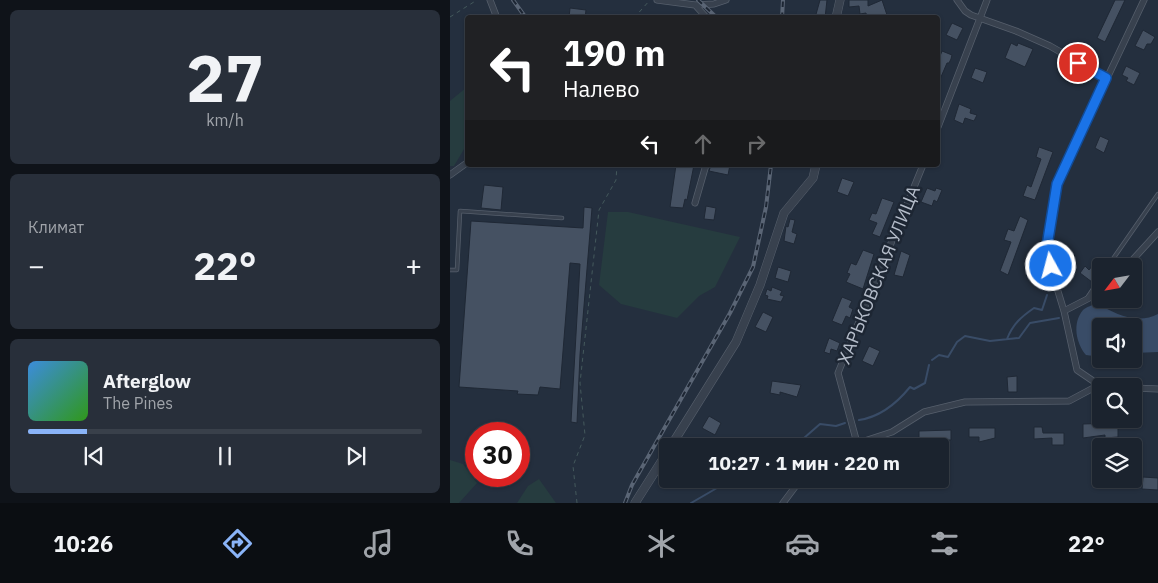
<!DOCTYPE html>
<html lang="ru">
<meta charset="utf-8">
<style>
:root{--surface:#1b232e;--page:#282f3a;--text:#f1f3f6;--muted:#a0a4aa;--line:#39404a;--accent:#8ab4f8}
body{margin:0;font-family:"IBM Plex Sans",sans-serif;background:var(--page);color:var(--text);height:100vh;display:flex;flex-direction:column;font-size:19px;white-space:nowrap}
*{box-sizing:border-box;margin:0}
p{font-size:16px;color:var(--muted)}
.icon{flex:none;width:28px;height:28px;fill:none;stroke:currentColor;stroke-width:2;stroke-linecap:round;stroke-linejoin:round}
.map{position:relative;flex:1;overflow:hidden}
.side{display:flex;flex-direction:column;gap:10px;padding:10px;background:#0f1319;width:450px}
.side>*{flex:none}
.banner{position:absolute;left:15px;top:15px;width:475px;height:152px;border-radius:5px;box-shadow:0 1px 4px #0004,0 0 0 1px var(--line);background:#202124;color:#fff;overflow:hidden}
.needle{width:32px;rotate:239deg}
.tools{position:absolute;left:642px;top:258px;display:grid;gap:10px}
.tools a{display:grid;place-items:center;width:50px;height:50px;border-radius:5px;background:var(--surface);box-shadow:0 1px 4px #0004,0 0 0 1px var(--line);font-size:25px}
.speed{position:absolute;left:15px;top:422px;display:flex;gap:10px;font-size:25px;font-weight:700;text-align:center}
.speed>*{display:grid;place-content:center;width:65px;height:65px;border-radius:50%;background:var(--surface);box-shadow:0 1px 4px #0004,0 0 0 1px var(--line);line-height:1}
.speed .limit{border:8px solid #d22;background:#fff;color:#111}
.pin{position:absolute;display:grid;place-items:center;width:42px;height:42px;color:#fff;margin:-21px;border:2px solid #fff;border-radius:50%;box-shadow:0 1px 5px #0007}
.me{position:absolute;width:55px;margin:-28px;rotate:353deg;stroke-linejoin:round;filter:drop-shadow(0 0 4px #0008)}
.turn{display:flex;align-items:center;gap:18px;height:105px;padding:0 15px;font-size:22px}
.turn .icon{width:65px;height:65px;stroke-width:2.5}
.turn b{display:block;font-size:35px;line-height:42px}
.lanes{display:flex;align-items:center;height:48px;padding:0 15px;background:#0003;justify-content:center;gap:25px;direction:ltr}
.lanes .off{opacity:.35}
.big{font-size:38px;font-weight:700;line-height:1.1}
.side .card{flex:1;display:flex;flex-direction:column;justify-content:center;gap:8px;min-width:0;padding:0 18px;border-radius:8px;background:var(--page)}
.side .dial{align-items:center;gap:0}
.dial b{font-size:65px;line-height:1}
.song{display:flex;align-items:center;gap:15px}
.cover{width:60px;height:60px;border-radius:8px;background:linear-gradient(135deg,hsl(210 70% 55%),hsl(110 70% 35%))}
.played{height:5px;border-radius:2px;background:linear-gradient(90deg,var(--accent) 15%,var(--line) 15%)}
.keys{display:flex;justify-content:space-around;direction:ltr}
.heat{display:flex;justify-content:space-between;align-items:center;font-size:28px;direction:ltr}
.trip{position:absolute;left:209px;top:438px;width:290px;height:50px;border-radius:5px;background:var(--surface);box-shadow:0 1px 4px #0004,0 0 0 1px var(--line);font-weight:700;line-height:50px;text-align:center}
.dock{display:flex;height:80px;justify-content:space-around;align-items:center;background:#0b0e12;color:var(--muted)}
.dock .icon{width:35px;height:35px}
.dock .current{color:var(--accent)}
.dock b{font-size:22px;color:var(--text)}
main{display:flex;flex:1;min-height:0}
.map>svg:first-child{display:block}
.green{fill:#263c3f}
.water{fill:#394c67}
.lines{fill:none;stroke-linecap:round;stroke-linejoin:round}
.stream{stroke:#394c67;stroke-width:2}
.building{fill:#455162;stroke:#1f2835}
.service-casing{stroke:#565f6c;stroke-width:4.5}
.minor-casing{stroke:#565f6c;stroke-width:7}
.tertiary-casing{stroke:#565f6c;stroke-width:9}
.path{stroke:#44595c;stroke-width:1;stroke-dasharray:4 4;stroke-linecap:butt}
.service{stroke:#38414e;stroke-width:3}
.minor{stroke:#38414e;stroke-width:5.5}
.tertiary{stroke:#38414e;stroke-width:8}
.rail-casing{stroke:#5a6575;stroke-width:4}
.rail{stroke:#1d2633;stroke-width:2;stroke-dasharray:5.5;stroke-linecap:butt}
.route-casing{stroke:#114b97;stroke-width:12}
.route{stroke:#1a73e8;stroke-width:9}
.labels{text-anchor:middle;stroke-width:5;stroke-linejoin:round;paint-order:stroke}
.street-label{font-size:18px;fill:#b4bcc9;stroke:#1d2633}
</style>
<main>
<section class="side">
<div class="card dial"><b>27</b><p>km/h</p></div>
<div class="card"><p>Климат</p>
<div class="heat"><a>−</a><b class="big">22°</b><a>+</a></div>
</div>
<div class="card">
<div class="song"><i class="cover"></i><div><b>Afterglow</b><p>The Pines</p></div></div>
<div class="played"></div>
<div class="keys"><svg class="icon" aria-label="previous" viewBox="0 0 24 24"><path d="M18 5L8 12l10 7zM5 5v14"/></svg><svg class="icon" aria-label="pause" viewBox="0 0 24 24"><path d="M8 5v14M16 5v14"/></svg><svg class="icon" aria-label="next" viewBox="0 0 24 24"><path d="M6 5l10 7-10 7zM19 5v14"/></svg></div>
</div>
</section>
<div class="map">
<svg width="708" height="503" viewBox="0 0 708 503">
<rect width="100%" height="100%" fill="#242f3e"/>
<path class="green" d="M17,87V144L4,166H0V101Z
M158,212H178L290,237L265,287L249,296L227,318L171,304L149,285Z
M0,460L13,464L27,483L9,503H0Z
M89,479L106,503H67L78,486Z"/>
<path class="water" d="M647,303C664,314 688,325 708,314V352L684,353V326H651V357L636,355C626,343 622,323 633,310C636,307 643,305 647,303Z"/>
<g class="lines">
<path class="stream" d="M557,339C563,324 571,317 584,308L592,310L597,295
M482,360L489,355L498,357L507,342L515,336L540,341L569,338L580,323L609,318
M409,420C430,417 447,403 460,387L464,389L475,383L479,365
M326,446L337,441L354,438L370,424L386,426L395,423
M241,503L279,481L301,483L305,487L322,479"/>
</g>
<path class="building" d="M370,0H377L375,18H365Z
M399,0H418V6L432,0L438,18H417L416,13L410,14L409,6L399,7Z
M665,0H675L655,42L647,38Z
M120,8L136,10L135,18H119Z
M502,23L513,28L507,40L496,35Z
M693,30L705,37L701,44H697L694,50L685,46Z
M561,43L567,46L568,43L583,49L575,67L555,58Z
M492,51L502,55L501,59L499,63H497L488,84V61Z
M676,66L690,73L684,85L676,81L678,78L672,75Z
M525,68L537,72L533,83L521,78Z
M509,104L521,109L520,113L527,115L524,121L515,118L513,124L504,120Z
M650,136L659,140L654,153L645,148Z
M589,147L603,152L585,200L573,196L577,185L581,187L591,159L586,157Z
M226,165H244L237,200L235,199L233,208L220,207Z
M261,165H280L278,175L259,171Z
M392,178L404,182L398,196L387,192Z
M34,185L53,187L51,210L31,208Z
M477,188L485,191L486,188L492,190L487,202L484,200L482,206L471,202Z
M432,198L444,202L430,237L422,234L427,223L419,220L422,213L426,214Z
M256,206L266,208L264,220L254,219Z
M134,207L142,208L130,355L127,423L121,422L130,264L120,263L110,389L90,387L88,395L67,394L68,391L9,387L21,221L133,228Z
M570,216L578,220L558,275L550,271L561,242L554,240L558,229L564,231Z
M340,219L345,220L342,232L347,234L344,244L334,241L336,226L338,227Z
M413,250L424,254L413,289L396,282L400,274L397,273L401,263L406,265Z
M451,251L460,255L453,277L444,275Z
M635,266L639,270L642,266L650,272L642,282L630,273Z
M328,267L341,271L338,282L325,278Z
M322,287L332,291L330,295L334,296L331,302L317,299L318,296L315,295L317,289L321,291Z
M392,297L402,301L399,307L403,309L400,318L396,316L392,325L382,321Z
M313,312L323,317L316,332L305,327Z
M379,338L390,343L387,351L381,349L380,354L374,352Z
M419,346L430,351L423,366L412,361Z
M567,376V392H558L557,377Z
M322,381L351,385L347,397L330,392V395L320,393Z
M259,416L271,423L265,435L252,428Z
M664,423V428H668V437L655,438V435L633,438V424Z
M584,427H592L593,433H614V445H602V438L584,439Z
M519,428H545V438L529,442V437H519Z
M501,430V440H469V431Z
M693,477L708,478V490L692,489Z"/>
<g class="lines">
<defs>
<path id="service" d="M658,266L708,194
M0,270H7L10,211L112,218
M637,298L651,277"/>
<path id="minor" d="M40,0L47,18
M207,0L245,5
M507,0L515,11L521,15L566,31L600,46L656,78
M257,18L245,5L264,4L276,0
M488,127L537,0
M0,175L18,162
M245,203L256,165
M677,266L708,232
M614,311L651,292
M649,385L627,370L614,311L596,252L607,184L694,0
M684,388L708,389
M407,443L388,373L473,165
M399,446L442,432L474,412L515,402L619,401L649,385L665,386
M333,503L351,479"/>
<path id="tertiary" d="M386,18L390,0
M221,446L286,342L310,285L334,213L363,178L366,165
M185,503L218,451"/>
</defs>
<use href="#service" class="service-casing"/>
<use href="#minor" class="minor-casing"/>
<use href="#tertiary" class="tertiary-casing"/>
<path class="path" d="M0,17L27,0
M184,18L200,0
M127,503L123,466L135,435L130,383L149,210L166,180L167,165"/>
<use href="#service" class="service"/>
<use href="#minor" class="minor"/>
<use href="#tertiary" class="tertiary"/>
<defs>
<path id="rail" d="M63,0L76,18
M248,0L267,18
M332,18L333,0
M175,503L182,485L280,313L303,267L316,207L321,165"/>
</defs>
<use href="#rail" class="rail-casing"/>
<use href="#rail" class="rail"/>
</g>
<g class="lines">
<defs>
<path id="route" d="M601,266L596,252L607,184L656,78L628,63"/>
</defs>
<use href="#route" class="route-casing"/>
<use href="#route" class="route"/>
</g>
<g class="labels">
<g class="street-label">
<text transform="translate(429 275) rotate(-68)" y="6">ХАРЬКОВСКАЯ УЛИЦА</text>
</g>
</g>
</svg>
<div class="tools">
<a><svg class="needle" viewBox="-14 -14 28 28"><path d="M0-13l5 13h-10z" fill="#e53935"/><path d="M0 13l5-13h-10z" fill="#a0a4aa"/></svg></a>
<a><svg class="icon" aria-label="sound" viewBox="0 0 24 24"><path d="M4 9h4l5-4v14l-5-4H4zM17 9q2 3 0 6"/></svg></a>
<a><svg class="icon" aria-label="search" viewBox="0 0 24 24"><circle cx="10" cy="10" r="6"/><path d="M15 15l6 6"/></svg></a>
<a><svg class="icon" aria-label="layers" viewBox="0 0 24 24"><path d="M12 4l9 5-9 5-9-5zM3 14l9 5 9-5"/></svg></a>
</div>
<div class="speed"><div class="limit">30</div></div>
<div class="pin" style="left:628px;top:63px;background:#d93025"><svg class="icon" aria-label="arrive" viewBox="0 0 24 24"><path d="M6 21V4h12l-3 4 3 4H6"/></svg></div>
<svg class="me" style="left:601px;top:266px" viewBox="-20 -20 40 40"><circle r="17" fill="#1a73e8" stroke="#fff" stroke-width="3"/><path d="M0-11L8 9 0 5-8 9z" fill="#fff"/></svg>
<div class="trip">10:27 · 1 мин · 220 m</div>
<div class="banner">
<div class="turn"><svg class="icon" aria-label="left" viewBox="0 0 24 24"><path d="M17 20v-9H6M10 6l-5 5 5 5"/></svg><div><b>190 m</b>Налево</div></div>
<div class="lanes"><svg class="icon" aria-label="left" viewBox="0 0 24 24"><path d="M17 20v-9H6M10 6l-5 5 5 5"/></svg><svg class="icon off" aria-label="ahead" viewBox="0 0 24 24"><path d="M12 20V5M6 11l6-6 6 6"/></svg><svg class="icon off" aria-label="right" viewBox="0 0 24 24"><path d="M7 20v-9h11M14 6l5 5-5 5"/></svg></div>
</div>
</div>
</main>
<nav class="dock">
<b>10:26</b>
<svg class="icon current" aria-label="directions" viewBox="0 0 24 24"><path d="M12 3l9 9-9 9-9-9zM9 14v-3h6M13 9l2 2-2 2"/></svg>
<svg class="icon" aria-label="music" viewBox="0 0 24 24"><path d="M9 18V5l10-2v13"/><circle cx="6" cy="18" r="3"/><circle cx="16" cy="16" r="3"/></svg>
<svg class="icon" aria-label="phone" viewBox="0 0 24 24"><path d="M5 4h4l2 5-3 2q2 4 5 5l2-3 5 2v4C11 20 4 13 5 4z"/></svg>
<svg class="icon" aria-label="climate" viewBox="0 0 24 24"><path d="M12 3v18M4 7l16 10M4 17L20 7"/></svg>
<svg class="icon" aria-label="car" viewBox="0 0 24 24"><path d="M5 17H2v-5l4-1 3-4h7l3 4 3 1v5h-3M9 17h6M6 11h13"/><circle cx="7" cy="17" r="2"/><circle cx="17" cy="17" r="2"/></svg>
<svg class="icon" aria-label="filters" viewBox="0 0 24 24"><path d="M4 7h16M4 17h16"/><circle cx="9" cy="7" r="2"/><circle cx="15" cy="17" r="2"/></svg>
<b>22°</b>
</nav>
